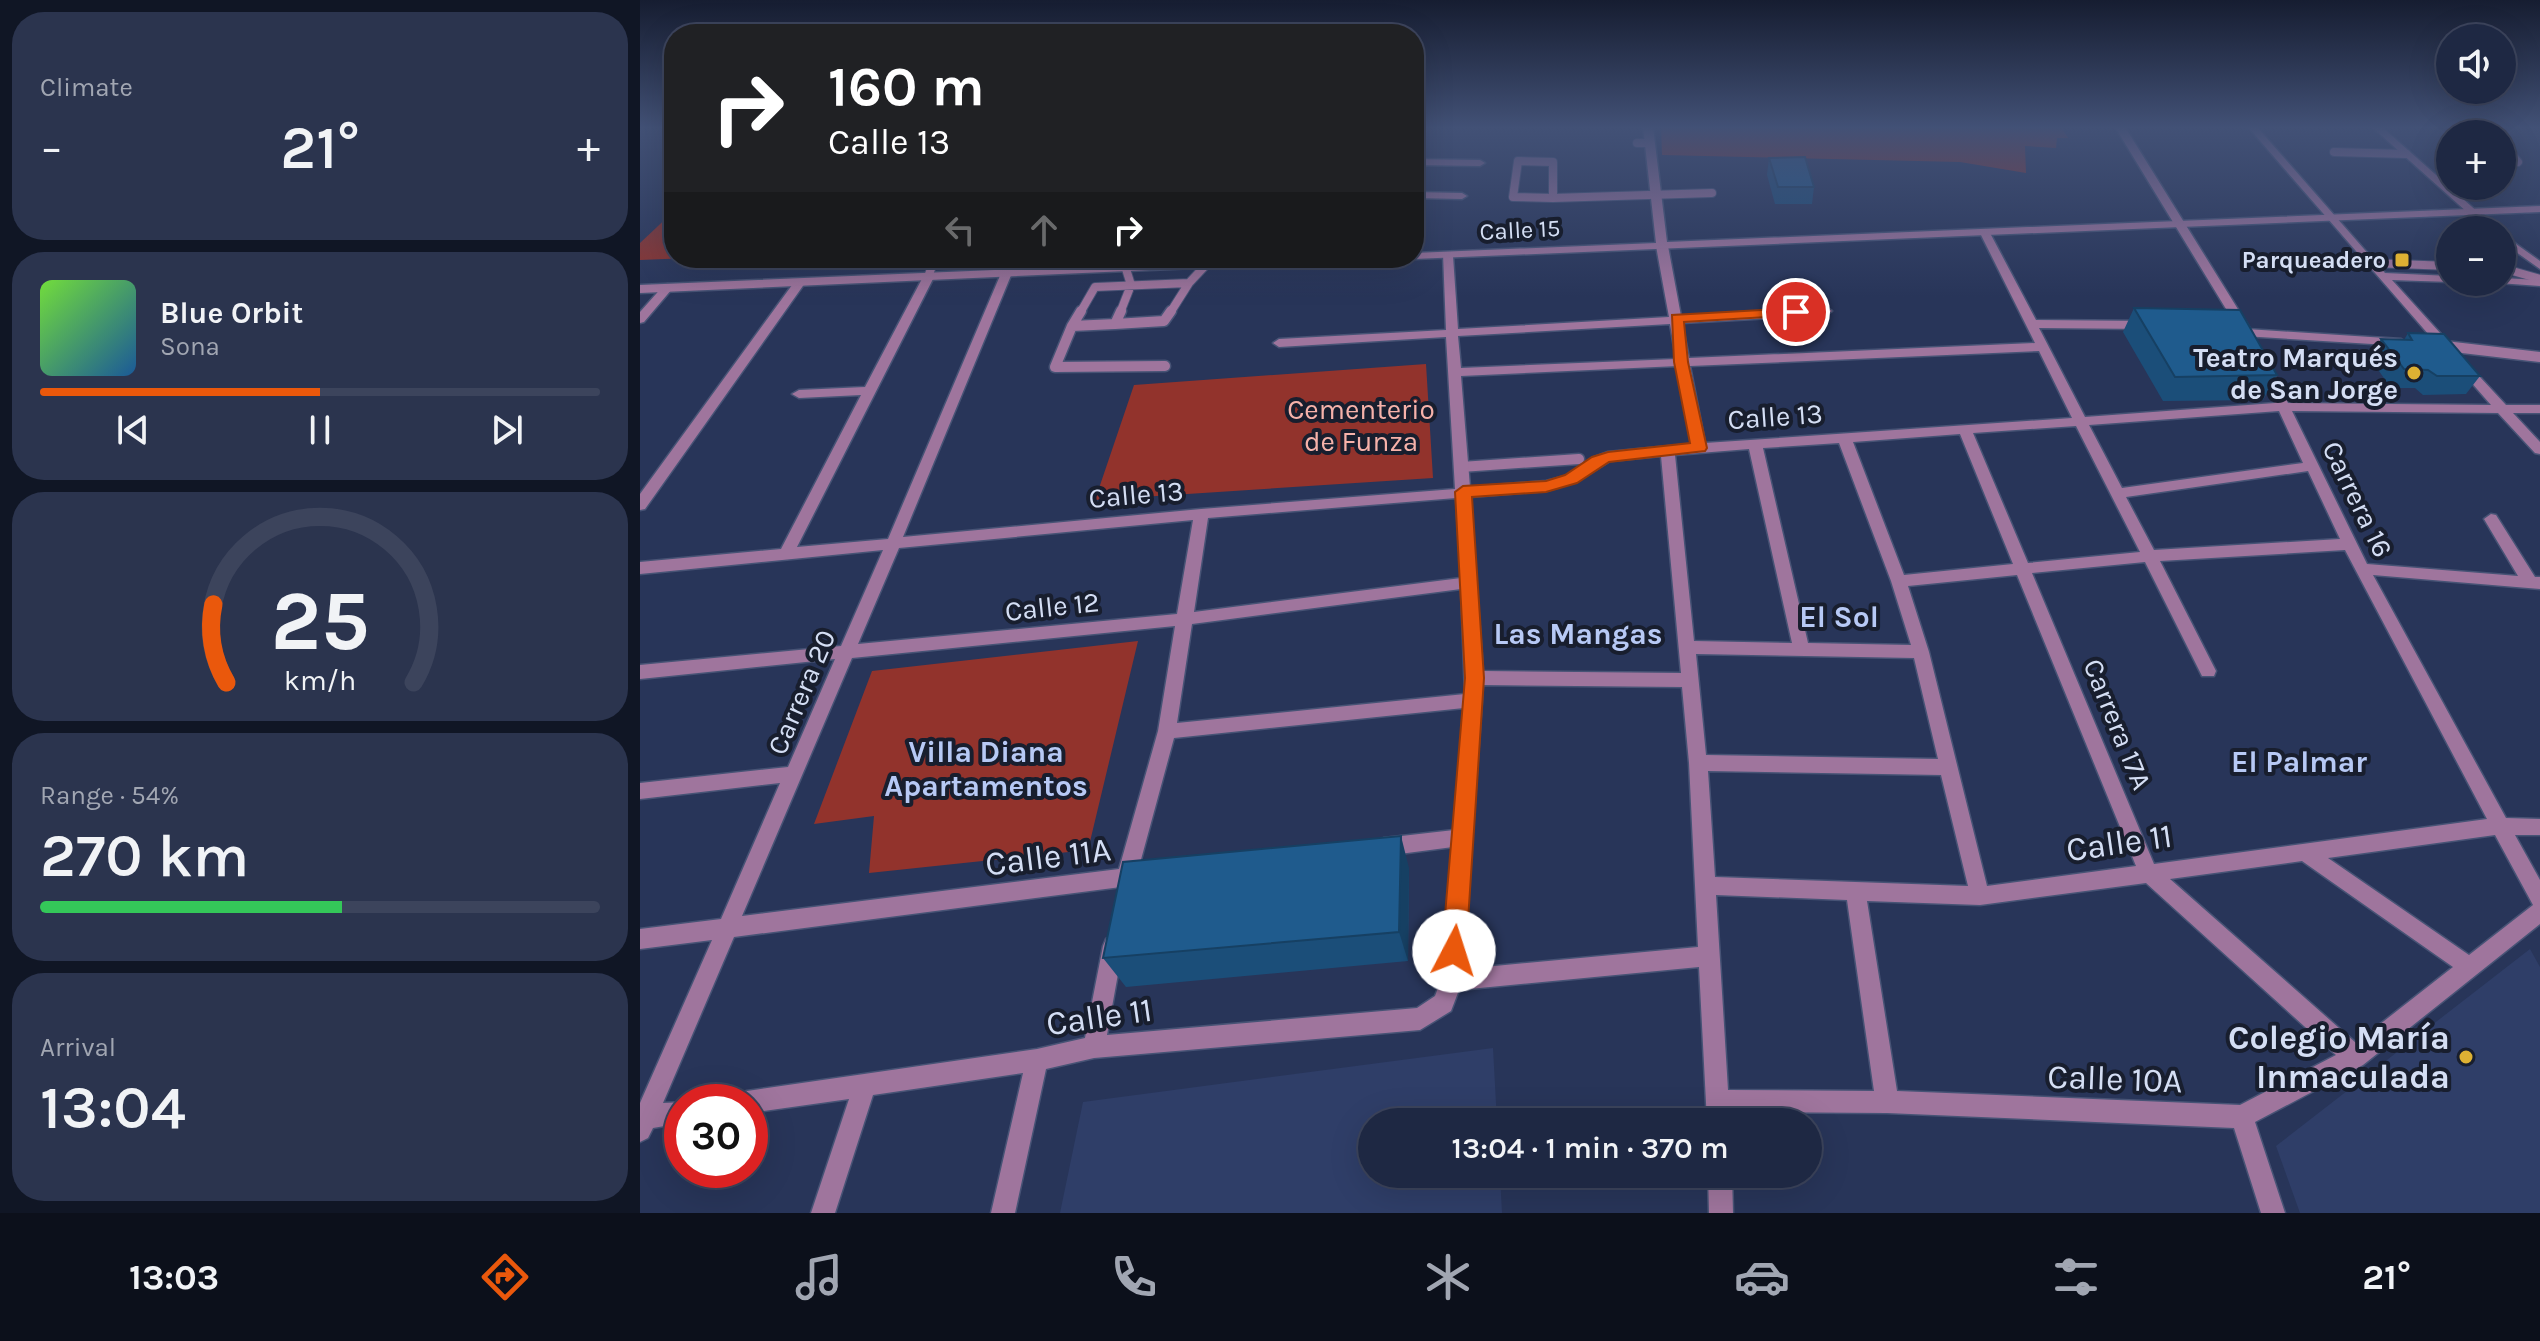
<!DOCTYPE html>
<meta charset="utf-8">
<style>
:root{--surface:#1e2843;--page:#2b344e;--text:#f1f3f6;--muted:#a1a6b2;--line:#3c445c;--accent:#ea580c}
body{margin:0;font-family:Karla,sans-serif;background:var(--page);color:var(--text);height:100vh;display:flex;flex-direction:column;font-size:30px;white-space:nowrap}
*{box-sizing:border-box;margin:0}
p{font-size:26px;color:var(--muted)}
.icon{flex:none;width:44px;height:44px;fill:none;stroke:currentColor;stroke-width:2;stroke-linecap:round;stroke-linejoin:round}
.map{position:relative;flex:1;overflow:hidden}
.sheet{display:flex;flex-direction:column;gap:12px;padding:12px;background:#101625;width:640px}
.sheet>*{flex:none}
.top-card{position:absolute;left:24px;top:24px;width:760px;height:244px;border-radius:32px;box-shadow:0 8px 32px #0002,0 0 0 2px var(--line);background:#202124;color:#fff;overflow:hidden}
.fabs{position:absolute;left:1796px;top:24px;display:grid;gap:16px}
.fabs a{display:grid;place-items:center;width:80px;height:80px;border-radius:50%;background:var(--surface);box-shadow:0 8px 32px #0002,0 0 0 2px var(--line);font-size:40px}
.speed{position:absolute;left:24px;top:1084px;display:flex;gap:16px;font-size:40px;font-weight:700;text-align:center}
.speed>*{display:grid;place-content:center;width:104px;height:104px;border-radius:50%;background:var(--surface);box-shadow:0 8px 32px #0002,0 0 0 2px var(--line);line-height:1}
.speed .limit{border:12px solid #d22;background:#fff;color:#111}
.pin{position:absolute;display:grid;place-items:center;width:68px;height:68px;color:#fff;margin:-34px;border:4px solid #fff;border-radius:50%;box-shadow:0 2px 8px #0007}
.me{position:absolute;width:88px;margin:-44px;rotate:5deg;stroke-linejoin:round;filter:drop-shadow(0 0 6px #0008)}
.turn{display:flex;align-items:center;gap:28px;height:168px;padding:0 32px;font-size:36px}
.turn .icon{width:104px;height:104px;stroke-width:2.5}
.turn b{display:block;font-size:56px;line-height:68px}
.lanes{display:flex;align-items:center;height:76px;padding:0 32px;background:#0003;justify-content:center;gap:40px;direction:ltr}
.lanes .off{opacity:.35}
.big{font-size:60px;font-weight:600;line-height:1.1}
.sheet .widget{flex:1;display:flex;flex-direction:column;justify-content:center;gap:12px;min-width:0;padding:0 28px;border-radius:32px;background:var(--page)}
.sheet .dial{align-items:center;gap:0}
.dial svg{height:208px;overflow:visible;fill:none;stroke:var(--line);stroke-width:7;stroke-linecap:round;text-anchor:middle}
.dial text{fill:var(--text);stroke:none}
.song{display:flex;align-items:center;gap:24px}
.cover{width:96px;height:96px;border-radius:12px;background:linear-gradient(135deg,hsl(100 70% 55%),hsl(210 70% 35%))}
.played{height:8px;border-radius:4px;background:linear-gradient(90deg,var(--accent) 50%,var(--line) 50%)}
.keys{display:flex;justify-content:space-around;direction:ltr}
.heat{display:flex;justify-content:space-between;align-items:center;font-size:44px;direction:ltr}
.charge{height:12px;border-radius:6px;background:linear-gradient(90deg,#34c759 54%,var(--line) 0)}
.trip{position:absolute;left:718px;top:1108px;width:464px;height:80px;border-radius:40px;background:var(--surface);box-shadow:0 8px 32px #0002,0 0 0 2px var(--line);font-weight:600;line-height:80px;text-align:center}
.menu{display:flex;height:128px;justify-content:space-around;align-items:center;background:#0c101b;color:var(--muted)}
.menu .icon{width:56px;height:56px}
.menu .active{color:var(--accent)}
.menu b{font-size:36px;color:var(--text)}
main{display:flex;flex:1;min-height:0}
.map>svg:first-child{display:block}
.built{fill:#2f3e68}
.green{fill:#92332c}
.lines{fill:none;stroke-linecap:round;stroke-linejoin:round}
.service-far1-casing{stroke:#475375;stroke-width:10}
.service-casing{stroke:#475375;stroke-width:13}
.minor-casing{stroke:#475375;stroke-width:3}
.tertiary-casing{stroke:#475375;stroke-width:3}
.service-far1{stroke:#9f759d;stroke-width:8}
.service{stroke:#9f759d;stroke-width:10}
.minor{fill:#9f759d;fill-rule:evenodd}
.tertiary{fill:#9f759d;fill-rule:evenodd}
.wall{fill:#1b4e79}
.shaded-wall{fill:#164063}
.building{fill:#1f5b8d;stroke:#164063;stroke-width:2}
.route{fill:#ea580c;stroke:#983908;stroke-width:2}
.poi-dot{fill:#deb133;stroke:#181e2e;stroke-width:3}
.labels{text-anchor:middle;stroke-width:8;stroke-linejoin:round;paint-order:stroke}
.far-street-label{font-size:24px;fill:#d4def4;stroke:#181e2e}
.far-poi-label{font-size:24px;font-weight:bold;fill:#d4def4;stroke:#181e2e;text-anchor:end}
.poi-label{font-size:28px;font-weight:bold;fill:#d4def4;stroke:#181e2e;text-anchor:end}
.park-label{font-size:28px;fill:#f6b2aa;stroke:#181e2e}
.street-label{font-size:28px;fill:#d4def4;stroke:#181e2e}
.neighbourhood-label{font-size:30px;font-weight:bold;fill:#b7c9f5;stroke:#181e2e}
.near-street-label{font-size:34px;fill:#d4def4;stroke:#181e2e}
.near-poi-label{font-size:34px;font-weight:bold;fill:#d4def4;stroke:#181e2e;text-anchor:end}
</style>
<main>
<section class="sheet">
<div class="widget"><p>Climate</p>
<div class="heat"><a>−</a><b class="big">21°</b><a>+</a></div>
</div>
<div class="widget">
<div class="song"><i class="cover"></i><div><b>Blue Orbit</b><p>Sona</p></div></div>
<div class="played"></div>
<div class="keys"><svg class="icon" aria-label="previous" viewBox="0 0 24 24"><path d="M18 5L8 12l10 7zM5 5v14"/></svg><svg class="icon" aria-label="pause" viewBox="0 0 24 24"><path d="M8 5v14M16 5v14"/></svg><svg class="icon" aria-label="next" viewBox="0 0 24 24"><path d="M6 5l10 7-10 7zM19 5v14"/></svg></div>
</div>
<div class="widget dial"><svg viewBox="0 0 100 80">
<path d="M14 69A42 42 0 1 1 86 69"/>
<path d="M14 69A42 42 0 0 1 9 39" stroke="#ea580c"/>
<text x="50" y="56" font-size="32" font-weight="700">25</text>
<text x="50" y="72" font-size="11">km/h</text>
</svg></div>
<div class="widget"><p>Range · 54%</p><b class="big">270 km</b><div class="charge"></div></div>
<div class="widget"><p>Arrival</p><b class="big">13:04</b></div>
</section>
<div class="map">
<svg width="1900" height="1213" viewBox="0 0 1900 1213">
<rect width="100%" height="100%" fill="#283559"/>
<path class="built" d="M1890,949L1900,967V1213H1660L1636,1146Z
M853,1048L857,1122H732V1174H860L862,1213H420L443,1102Z"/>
<path class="green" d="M1021,127H1421L1428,138H1417L1416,148L1385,146L1386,173L1320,162L1022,155Z
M34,211V258H50L0,260V243Z
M786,364L793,478L455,500L494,385Z
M498,641L448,850L229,873L234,816L174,824L232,671Z"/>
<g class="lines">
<defs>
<path id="service-far1" d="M1848,127L1854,134
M997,143H1010
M1862,143L1878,162
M1694,152L1766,154
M878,161L913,162V198L873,197Z
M913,198L1072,193
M1731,263L1810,266
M1862,268L1900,279
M288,277L295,258
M440,313L455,287L549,283L564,267
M480,313L491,285L486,269
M530,313L549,283"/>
<path id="service" d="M481,311L475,324L432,326L415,367L525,366
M475,324L524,321L531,311
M432,326L441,311
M1805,346L1900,357
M821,467L939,459"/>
<path id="minor" d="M1475,127H1485L1609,327L1607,329L1761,339L1767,343L1765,346L1603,336V331L1597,327Z
M1608,127H1617L1745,273L1810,276V282L1752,280L1811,345V351H1803Z
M1732,127H1742L1858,230H1847Z
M774,159L840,160L845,163L840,166L774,165Z
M774,192L822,193L827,196L822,199L774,198Z
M1345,230L1350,233L1396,320L1508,321L1514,325L1508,329L1399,328L1445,417L1635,403L1617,365L1623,361L1629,365L1648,403L1851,405L1816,365L1822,361L1826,362L1866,405H1900V413H1873L1900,442V454L1895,453L1858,413L1652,411L1727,564L1878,576L1844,519L1851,514L1856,515L1895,577H1900V589L1733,575L1866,818L1900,819V835H1875L1900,880V924L1723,1065L1615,1122L1645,1213H1621L1594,1128L1247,1113L1090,1112L1091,1122H1067L1059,967L819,990L811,1011L780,1030L454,1058L406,1069L375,1213H351L383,1073L233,1095L195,1213H171L209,1099L110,1113V1102H96L99,1094L107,1091L397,1049L445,1038L463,946L466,939L473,936L480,939L483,946L467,1035L777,1008L795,996L801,980L813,847L744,856L737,853L734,847L737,841L744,838L814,830L824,708L534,738L499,867L506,870L509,876L506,882C499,885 489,890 481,887L94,937L23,1103L45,1102H42V1123L13,1128L8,1138L0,1142V1103L72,940L0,949V929L81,919L140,783L0,799V783L148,767L195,659L0,679V665L201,646L243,550L0,574V562L141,549L221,395L159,398L152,394L159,390L225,387L284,275L294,277L157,547L248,539L362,271L372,273L263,537L561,509L815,489L806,337L639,347L633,343L639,339L806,330L803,254L813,256L818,329L1029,317L1016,246L1022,243L1028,246L1041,316L1186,307L1192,311L1186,315L1042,323L1049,358L1395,343L1340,233ZM1030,324L1036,359L821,368L818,336ZM1399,351L1432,418L1065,443L1050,366ZM1038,366L1051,444L968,452L952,458L926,476L906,481L830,487L821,376ZM1639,411L1663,463L1482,488L1449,425ZM1436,426L1500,552L1388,563L1333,433ZM1320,434L1373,564L1264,575L1213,442ZM1199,443L1251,581L1271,645L1168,643L1123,448ZM1109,449L1152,643L1054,641L1035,455ZM1021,456L1041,673L843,671L830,497L906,491L936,482L970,461ZM1668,471L1700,539L1514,550L1486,497ZM816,498L821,578L554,612L568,518ZM553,520L537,614L218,644L259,548ZM1705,550L1847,819L1514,864L1392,573L1505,562L1562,676H1574L1576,671L1520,561ZM1377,575L1496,866L1347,886L1289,652L1268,586ZM821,589L825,694L537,723L552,624ZM535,626L518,731L479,869L102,916L212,658ZM1056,654L1274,658L1298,759L1066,755ZM843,685L1042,687L1049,763L1058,947L823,969ZM1068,771L1301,775L1328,886L1075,877ZM1855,835L1893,905L1829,955L1688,858ZM1662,861L1813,967L1716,1043L1530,879ZM1506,883L1696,1055L1600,1105L1257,1091L1227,901L1340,905ZM1076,895L1207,900L1234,1091L1088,1090Z
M1862,234L1900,261V269L1862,242Z
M1862,278L1900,280V286L1858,283L1862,282Z
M159,280L165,283L5,509L0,510V494L155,281Z
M28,284L34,287L32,289L4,322L0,323V312L24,285Z
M1068,1174H1092L1093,1213H1069Z"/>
<path id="tertiary" d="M1003,127H1013L1027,242L1900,206V212L774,259L770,258H774V253L1016,243Z
M634,258H718L712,261L0,293V285Z"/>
</defs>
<use href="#service-far1" class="service-far1-casing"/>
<use href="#service" class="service-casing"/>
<use href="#minor" class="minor-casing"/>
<use href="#tertiary" class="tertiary-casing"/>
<use href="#service-far1" class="service-far1"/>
<use href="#service" class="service"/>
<use href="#minor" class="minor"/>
<use href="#tertiary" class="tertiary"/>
</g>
<path class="wall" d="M1129,158L1174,187L1172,204H1135L1127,175Z
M1494,308L1637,375L1623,400L1523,401L1483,332Z
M1768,333L1840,376L1826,394L1783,395L1775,388H1751L1729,357L1741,339L1764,340Z
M769,868L768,961L486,987L463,958Z"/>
<path class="shaded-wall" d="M761,836L769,868L768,961L759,932Z"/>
<path class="building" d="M1165,157L1174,187H1138L1129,158Z
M1494,308L1600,310L1637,375L1535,377Z
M1768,333L1804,334L1840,376H1797L1788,370L1764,369L1741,339L1772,340Z
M761,836L759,932L463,958L483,862Z"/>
<linearGradient id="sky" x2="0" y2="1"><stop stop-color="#161d31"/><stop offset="0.43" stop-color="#425176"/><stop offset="1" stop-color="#425176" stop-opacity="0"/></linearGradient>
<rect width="1900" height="297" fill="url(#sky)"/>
<path class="route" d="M1156,308L1163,312L1161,315L1044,322L1048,362L1067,448L1065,451L969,462L937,483L906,492L832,497L844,678L826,951L822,959L814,962L806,959L802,951L825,678L815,492L823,486L906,481L925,475L952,457L968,452L1050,443L1034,362L1032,315Z"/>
<g class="poi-dot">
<rect x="1754" y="252" width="16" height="16" rx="4"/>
<circle cx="1774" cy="373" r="8"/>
<circle cx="1826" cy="1057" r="8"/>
</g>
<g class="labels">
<g class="far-street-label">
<text transform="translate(880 230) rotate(-3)" y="8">Calle 15</text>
</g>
<g class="far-poi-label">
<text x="1746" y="268">Parqueadero</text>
</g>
<g class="poi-label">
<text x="1758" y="367">Teatro Marqués<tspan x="1758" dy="32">de San Jorge</tspan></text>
</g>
<g class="park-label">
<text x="721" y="419">Cementerio<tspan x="721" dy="32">de Funza</tspan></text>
</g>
<g class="street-label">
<text transform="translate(1135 416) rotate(-4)" y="10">Calle 13</text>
<text transform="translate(496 494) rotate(-5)" y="10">Calle 13</text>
<text transform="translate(1718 499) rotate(64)" y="10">Carrera 16</text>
<text transform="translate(412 606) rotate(-6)" y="10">Calle 12</text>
<text transform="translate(161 692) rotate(-67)" y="10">Carrera 20</text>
<text transform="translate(1478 724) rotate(68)" y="10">Carrera 17A</text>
</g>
<g class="neighbourhood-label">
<text x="1199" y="627">El Sol</text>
<text x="938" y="644">Las Mangas</text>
<text x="346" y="762">Villa Diana<tspan x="346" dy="34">Apartamentos</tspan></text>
<text x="1659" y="772">El Palmar</text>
</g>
<g class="near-street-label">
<text transform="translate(1479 842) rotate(-8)" y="12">Calle 11</text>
<text transform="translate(408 856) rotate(-7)" y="12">Calle 11A</text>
<text transform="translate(459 1016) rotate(-8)" y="12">Calle 11</text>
<text transform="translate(1475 1078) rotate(2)" y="12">Calle 10A</text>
</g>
<g class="near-poi-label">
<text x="1810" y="1049">Colegio María<tspan x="1810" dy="39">Inmaculada</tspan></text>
</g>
</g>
</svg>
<div class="fabs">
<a><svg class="icon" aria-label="sound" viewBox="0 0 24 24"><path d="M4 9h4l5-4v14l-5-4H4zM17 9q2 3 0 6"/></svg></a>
<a>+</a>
<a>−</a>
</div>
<div class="speed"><div class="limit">30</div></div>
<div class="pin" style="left:1156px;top:312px;background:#d93025"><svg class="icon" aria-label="arrive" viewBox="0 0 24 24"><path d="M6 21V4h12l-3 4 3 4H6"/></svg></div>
<svg class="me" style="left:814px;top:951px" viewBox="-20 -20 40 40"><circle r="19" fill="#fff"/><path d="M0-13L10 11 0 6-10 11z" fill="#ea580c"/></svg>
<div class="trip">13:04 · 1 min · 370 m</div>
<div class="top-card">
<div class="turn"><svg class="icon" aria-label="right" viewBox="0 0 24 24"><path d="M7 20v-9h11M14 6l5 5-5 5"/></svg><div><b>160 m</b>Calle 13</div></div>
<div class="lanes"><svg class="icon off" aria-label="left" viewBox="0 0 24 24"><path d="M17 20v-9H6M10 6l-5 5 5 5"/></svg><svg class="icon off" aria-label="ahead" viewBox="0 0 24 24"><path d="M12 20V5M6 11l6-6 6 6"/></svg><svg class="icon" aria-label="right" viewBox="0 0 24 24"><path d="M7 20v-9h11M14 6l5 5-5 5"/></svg></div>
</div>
</div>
</main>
<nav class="menu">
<b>13:03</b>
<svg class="icon active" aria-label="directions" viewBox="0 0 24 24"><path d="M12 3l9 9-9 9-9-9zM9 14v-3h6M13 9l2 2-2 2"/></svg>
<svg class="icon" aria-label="music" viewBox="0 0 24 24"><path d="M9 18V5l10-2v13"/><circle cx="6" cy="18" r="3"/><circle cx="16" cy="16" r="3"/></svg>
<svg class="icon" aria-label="phone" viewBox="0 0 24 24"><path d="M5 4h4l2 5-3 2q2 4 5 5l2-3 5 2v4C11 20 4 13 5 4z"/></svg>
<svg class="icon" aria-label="climate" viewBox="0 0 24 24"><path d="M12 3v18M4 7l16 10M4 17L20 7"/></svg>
<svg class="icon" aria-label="car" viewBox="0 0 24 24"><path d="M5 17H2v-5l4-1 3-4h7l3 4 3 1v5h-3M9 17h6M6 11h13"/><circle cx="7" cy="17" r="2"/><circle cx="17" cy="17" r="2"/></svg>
<svg class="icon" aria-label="filters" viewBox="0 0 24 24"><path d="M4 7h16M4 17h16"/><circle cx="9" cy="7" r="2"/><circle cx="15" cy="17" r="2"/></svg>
<b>21°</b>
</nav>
